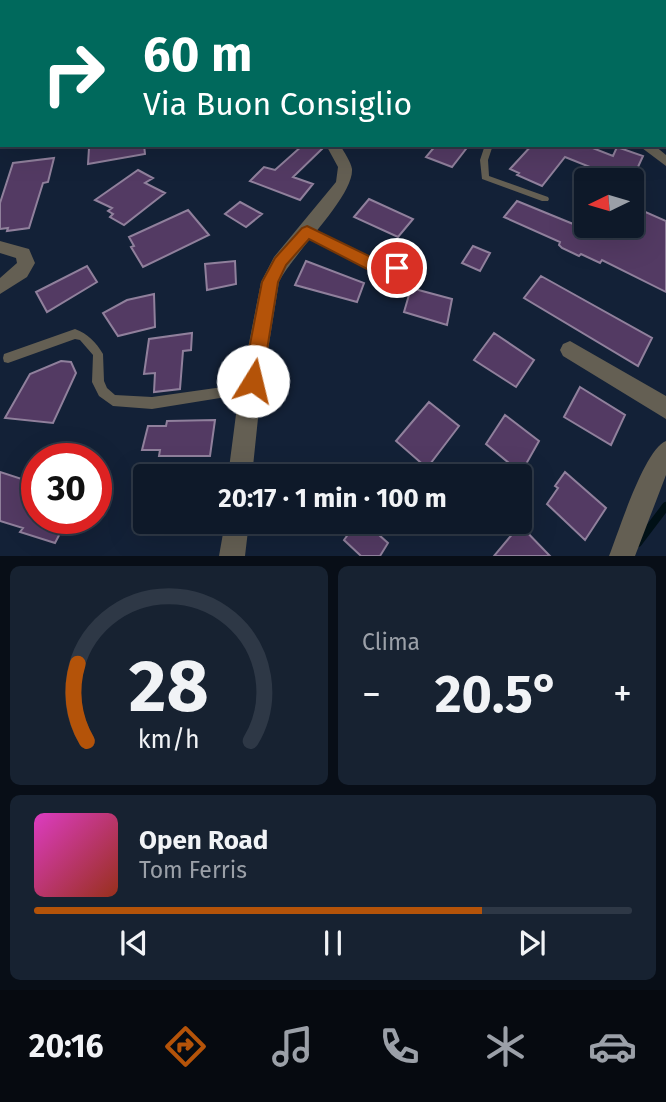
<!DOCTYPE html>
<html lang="it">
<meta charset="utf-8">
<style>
:root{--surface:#0e1929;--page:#172231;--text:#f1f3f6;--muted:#9ba0a8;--line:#2e3846;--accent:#b45309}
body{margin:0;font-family:"Fira Sans",sans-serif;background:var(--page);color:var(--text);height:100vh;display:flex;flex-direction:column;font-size:26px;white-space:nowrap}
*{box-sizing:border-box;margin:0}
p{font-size:23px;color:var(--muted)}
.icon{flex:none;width:38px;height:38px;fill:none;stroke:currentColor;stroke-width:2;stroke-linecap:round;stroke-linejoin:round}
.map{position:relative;height:556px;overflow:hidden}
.panel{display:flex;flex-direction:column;gap:10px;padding:10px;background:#080e17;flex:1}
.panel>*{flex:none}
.guide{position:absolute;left:0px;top:0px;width:667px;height:147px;box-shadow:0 7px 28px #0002,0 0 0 2px var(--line);background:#00695c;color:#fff;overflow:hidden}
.needle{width:46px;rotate:265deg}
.buttons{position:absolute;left:574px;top:168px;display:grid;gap:14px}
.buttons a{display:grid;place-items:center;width:70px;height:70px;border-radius:7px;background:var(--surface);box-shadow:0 7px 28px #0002,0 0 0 2px var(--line);font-size:35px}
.speed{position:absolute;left:21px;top:443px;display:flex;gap:14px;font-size:35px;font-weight:700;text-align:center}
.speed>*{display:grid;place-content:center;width:91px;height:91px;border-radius:50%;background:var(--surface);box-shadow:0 7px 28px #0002,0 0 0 2px var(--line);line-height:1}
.speed .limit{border:10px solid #d22;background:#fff;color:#111}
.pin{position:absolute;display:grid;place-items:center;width:60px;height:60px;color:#fff;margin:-30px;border:4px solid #fff;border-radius:50%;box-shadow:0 2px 7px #0007}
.me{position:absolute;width:77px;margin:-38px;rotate:9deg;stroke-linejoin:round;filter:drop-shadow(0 0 5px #0008)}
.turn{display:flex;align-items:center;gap:24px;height:147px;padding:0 28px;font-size:32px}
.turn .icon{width:91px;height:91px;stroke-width:2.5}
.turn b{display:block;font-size:49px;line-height:60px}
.big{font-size:52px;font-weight:700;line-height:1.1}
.panel .tile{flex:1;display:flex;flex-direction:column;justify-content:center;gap:10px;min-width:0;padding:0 24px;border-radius:10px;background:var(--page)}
.panel .dial{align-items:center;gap:0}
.dial svg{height:182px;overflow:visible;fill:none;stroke:var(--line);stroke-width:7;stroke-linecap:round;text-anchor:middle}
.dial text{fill:var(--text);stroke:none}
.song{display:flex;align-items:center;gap:21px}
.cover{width:84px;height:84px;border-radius:10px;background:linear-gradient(135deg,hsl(310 70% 55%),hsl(10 70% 35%))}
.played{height:7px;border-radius:4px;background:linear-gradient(90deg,var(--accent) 75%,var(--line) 75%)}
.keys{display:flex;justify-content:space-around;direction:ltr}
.heat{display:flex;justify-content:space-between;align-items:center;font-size:38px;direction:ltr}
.panel .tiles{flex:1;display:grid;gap:10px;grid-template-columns:1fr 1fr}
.tile:last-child{grid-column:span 2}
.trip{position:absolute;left:133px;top:464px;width:399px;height:70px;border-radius:7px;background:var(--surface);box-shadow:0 7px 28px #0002,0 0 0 2px var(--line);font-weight:700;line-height:70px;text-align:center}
.menu{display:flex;height:112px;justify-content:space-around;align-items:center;background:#060a10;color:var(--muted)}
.menu .icon{width:49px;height:49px}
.menu .selected{color:var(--accent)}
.menu b{font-size:32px;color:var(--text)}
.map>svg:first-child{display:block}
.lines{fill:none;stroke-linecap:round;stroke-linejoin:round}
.stream{stroke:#001016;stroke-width:8}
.building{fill:#533a63;stroke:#90809c;stroke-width:2}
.service{fill:#645f53;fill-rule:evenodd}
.minor{fill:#645f53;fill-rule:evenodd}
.route{fill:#b45309;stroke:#753606;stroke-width:2}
</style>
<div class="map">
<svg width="666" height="556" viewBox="0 0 666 556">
<rect width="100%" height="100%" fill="#132137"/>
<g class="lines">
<path class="stream" d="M638,543L666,506"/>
</g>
<path class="building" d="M105,145H144L145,154L88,164L89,148Z
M303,145L324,147L293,177L313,184L300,200L250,181L264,167L275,170Z
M436,145H469L452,167L426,157Z
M532,145H585L613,156L617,147L643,156L632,180H595L600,171L565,157L542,186L517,175L519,173L510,169Z
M54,158L48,182L43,183L29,228L7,231L8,228L0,229V203L13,163Z
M138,170L153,178L145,183L165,193L124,225L110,217L113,214L108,211L112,208L95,200Z
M369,199L413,219L398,237L354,217Z
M517,201L583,228L585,226H632V206L666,221V292L602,260L600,263L581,254L579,256L562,248L559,245L560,242L504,217Z
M240,202L262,214L246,227L225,214Z
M188,210L209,235L143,267L131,247L134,246L129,237Z
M473,246L490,253L480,271L462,263Z
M235,261L236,284L207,290L205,264Z
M306,261L364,283L357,302L295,285Z
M87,266L97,282L47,312L36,292Z
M541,276L652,338L638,366L524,298Z
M411,288L452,299L447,325L404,312Z
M154,294L155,327L118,336L103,313L127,300Z
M192,333L191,350L183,351L180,389L154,392L155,373L144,374L149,339Z
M494,333L534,360L516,387L474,360Z
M61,361L71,362L76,373L53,423L5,418L30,374Z
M580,387L625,415L611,445L564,417Z
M429,402L459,426L427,468L396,441Z
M505,415L539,441L521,473L486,444Z
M215,420L210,456H159L160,450H142L148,426H166L167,421Z
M0,472L28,481L22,491L37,495V518H68L55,543L20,532L23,528L0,521Z
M565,472L606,508L585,540L547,504L558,488L555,486Z
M357,522H387L378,534L388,543L380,556H361L344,540Z
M520,525L550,556H494Z"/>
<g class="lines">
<path class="service" d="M633,0H637V2H633Z
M0,65H2V69H0Z
M485,145H493L488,160L489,176L548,197L549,199L548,201H542L482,179L480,160Z
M307,228L374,262L397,264L400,265L402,268L400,271L397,272L369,268L304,233L303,231Z
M75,329C88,334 96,342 103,354L104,381L107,388L115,395L152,397L251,383L255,384L257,388L255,392L251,393L152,409L113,406L99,396L92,382L93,355L80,340L75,339L8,363L4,362L3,358L4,354Z"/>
<path class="minor" d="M16,0H26L27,2H18Z
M51,0H62L50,2Z
M471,0H487L488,2H473Z
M0,141L2,145H9L7,148L0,149Z
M326,145H340C344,152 351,162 352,169C354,197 293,253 279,282L260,399L252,476H228L238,399L261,282L274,257L336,182L338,167Z
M638,145H654L666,155V166Z
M0,241L29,249L35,263L27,277L0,294V278L17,263L16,258L0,253Z
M570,341L666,396V419L563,356L560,350L563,344Z
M666,441V475L635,556H609C619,531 644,450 666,441Z
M225,522H249L245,556H219Z"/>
</g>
<path class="route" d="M307,226L375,259L397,262L405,268L397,274L367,269L309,239L286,265L278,282L262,381L259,387L253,390L246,387L243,381L262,282L275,258L302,228Z"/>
</svg>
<div class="buttons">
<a><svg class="needle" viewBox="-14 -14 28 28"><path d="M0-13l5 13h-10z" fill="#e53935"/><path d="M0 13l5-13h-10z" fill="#9ba0a8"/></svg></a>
</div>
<div class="speed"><div class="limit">30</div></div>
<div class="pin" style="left:397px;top:268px;background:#d93025"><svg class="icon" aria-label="arrive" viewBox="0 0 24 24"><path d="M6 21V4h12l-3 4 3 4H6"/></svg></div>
<svg class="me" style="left:253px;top:381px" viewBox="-20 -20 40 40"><circle r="19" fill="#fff"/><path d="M0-13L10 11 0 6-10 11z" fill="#b45309"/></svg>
<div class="trip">20:17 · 1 min · 100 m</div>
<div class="guide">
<div class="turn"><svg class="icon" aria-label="right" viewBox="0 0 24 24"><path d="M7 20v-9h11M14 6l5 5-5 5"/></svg><div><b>60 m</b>Via Buon Consiglio</div></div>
</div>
</div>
<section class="panel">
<div class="tiles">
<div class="tile dial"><svg viewBox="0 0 100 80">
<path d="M14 69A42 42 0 1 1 86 69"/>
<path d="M14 69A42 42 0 0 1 10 35" stroke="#b45309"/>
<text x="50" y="56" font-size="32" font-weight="700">28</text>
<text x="50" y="72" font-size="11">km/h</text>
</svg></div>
<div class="tile"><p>Clima</p>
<div class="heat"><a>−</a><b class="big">20.5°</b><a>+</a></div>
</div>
<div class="tile">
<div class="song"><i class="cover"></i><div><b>Open Road</b><p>Tom Ferris</p></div></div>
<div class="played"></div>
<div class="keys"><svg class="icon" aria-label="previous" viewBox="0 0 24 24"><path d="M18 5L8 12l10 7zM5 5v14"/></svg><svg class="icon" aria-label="pause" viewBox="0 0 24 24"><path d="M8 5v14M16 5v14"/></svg><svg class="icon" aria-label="next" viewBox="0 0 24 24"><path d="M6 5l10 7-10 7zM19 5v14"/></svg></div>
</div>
</div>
</section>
<nav class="menu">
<b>20:16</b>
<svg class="icon selected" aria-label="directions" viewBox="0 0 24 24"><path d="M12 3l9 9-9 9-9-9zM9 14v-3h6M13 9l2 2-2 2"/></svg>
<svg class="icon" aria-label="music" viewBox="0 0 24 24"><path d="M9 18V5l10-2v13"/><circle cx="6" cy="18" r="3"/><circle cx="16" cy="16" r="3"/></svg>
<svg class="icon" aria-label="phone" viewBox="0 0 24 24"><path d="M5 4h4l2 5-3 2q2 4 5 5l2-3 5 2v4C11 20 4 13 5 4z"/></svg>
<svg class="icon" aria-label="climate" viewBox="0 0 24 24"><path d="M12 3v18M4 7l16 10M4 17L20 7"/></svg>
<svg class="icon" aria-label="car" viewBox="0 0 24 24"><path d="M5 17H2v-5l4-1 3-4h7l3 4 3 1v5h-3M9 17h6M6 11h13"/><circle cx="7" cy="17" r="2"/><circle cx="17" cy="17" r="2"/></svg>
</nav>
